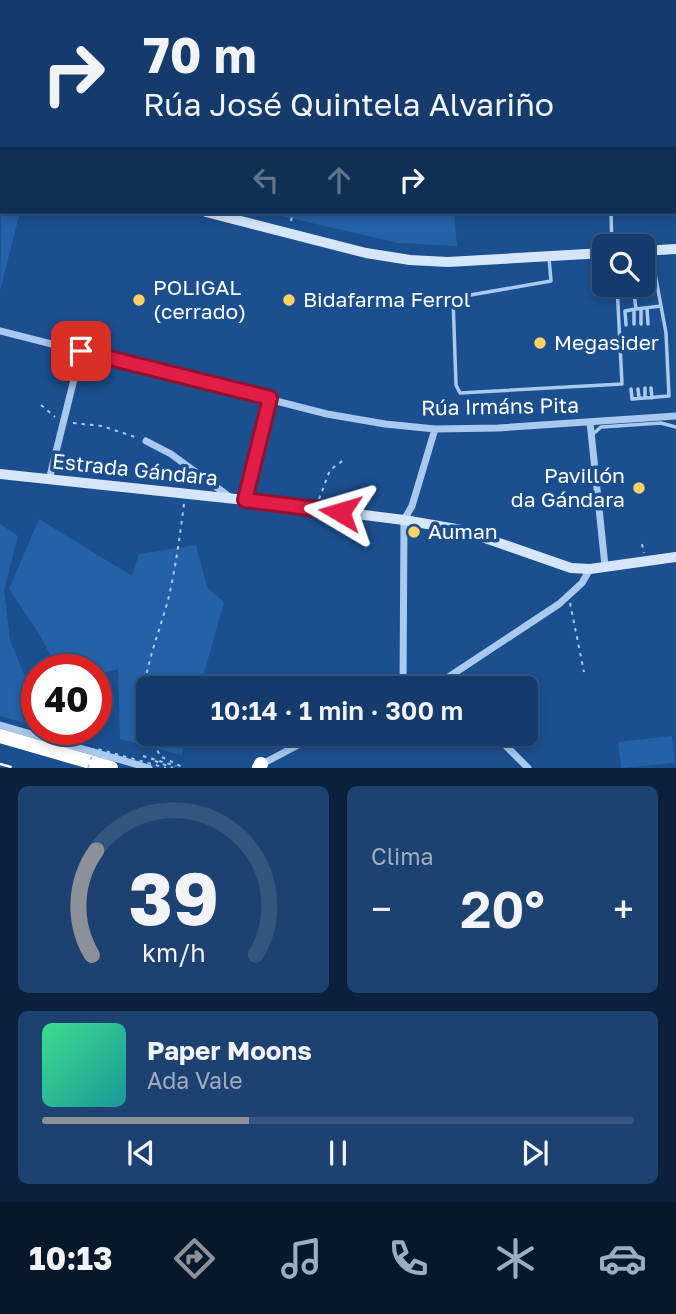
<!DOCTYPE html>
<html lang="es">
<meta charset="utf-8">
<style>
:root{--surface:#143b6b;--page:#1d4271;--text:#f1f3f6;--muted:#9dadc1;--line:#33557e;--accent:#8c9099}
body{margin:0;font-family:"Golos Text",sans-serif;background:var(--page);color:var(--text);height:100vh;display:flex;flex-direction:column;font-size:26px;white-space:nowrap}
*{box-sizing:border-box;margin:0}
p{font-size:23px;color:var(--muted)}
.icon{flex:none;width:38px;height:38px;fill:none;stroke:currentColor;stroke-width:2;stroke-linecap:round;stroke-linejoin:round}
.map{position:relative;height:768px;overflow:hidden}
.drawer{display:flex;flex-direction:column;gap:18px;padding:18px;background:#0b203b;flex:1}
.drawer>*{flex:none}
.guide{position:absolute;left:0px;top:0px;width:677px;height:214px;box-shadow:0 4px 10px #0003,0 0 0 2px var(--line);background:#143b6b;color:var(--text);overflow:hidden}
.tools{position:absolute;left:592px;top:234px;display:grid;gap:14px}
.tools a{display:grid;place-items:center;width:63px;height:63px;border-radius:10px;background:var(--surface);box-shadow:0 4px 10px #0003,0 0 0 2px var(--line);font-size:35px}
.speed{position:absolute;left:21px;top:654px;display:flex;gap:14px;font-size:35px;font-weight:700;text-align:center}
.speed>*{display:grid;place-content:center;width:91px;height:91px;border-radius:50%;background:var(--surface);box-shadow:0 4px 10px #0003,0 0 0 2px var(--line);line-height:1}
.speed .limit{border:10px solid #d22;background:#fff;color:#111}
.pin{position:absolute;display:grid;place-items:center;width:60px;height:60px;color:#fff;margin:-30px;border-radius:14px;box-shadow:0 4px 10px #0006}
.me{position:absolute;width:77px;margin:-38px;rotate:277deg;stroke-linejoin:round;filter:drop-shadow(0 0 5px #0008)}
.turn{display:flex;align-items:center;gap:24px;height:147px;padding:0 28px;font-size:32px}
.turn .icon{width:91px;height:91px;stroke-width:2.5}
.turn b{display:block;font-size:49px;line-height:60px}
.lanes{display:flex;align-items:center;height:66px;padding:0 28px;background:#0003;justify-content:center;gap:35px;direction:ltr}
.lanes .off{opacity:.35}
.big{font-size:52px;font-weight:600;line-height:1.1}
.drawer .tile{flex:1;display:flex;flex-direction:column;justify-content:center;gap:10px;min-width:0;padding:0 24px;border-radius:10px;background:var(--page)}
.drawer .dial{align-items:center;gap:0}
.dial svg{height:182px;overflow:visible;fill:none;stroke:var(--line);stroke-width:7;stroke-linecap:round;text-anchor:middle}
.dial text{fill:var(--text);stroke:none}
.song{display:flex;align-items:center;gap:21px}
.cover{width:84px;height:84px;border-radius:10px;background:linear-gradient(135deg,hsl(150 70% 55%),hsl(180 70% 35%))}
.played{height:7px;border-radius:4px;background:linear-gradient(90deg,var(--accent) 35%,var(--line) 35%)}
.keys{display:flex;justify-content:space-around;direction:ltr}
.heat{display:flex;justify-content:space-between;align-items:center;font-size:38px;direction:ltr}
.drawer .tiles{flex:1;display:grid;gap:18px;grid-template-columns:1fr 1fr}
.tile:last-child{grid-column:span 2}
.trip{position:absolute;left:136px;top:676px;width:402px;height:70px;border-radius:10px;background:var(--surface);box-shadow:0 4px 10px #0003,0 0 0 2px var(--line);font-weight:600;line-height:70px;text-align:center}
.dock{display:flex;height:112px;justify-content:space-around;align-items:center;background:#08182b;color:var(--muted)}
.dock .icon{width:49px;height:49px}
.dock .current{color:var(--accent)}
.dock b{font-size:32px;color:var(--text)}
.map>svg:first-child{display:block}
.green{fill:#2461a8}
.water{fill:#123a6d;stroke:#9cc4f0;stroke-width:2}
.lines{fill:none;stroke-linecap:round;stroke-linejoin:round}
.path{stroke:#a9c9ee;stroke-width:2;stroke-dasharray:3.5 5;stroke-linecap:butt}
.lane{stroke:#a9c9ee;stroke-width:3.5}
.street{stroke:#a9c9ee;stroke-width:7}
.secondary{stroke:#d6e6fa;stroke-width:10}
.highway{stroke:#fff;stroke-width:14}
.rail{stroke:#fff;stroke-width:2.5;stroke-dasharray:12 5;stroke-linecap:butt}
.path-bridge{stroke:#a9c9ee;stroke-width:2;stroke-dasharray:3.5 5;stroke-linecap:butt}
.route-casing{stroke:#92132f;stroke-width:18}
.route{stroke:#e11d48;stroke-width:12}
.poi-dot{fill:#ffd166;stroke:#1b4f8f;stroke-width:2.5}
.labels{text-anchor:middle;stroke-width:7;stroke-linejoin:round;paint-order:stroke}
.poi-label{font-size:21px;fill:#fff;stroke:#1b4f8f;text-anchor:start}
.street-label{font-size:21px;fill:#fff;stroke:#1b4f8f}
</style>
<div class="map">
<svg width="676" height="768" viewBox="0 0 676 768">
<rect width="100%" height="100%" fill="#1b4f8f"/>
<path class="green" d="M2,191V212H20L0,291Z
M264,212H454L457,246L398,243Z
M39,519L132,576L139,554L196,545L207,587L224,602L200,688H149V733H188L182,755L120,739L118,669L96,675V670H58L38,632L9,589Z
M0,524L18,536L4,590L10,640L26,679L32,725L0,716Z
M672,736L675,763L621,768L618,742Z"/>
<path class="water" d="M0,0H617L2,2V100Z"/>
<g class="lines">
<path class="path" d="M651,2L653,0
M0,144H2
M291,221L293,212
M41,405L55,417
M73,423L102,426L138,438
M319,499L330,470L345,459
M184,504C180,535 176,565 169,596C159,636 138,680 143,723C144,734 156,745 160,756L184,768
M642,544L644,553
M570,603L584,672
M143,756L176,766
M155,761L173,768"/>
<path class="lane" d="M611,212L612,247
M549,258L551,281L453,298L456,385L460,393L622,384L617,285
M633,285L636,309L661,306
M647,308L648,324
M641,309V324
M634,311V324
M626,325L625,311L636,309
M645,388V398
M651,388L652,398
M631,389L632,399L669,396L666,333L651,252
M638,389L639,398
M593,434L601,427L661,423L676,427
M56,730L57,741"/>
<path class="street" d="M0,331L327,414L385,424L435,429L498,428L676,416
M590,422L605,566
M146,441L171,454L230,497
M49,480L81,351
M245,500L270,398
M403,688L404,520L412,506L435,429
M425,688L444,680L559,604L582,583L590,569
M0,725L149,768
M488,733L500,740L528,768
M260,765L321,733"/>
<path class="secondary" d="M0,159H2
M206,212L366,253L410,260L448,262L604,253
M642,251L676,249
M0,474L245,500L404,520L462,530L571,568L590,569L676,557"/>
<path class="highway" d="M0,736L111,768
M259,768L261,764"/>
<path class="rail" d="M0,764L15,768"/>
<path class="path-bridge" d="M88,768L94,748L166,768"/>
</g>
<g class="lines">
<defs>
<path id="route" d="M81,351L270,398L245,500L340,512"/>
</defs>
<use href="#route" class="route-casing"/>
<use href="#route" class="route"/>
</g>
<g class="poi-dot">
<circle cx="139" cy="300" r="7"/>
<circle cx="289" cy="300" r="7"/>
<circle cx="540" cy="343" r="7"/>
<circle cx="639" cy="488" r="7"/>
<circle cx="414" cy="532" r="7"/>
</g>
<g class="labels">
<g class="poi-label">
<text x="153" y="295">POLIGAL<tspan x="153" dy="24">(cerrado)</tspan></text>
<text x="303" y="307">Bidafarma Ferrol</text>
<text x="554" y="350">Megasider</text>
<text x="625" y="483" text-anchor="end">Pavillón<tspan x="625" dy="24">da Gándara</tspan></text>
<text x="428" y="539">Auman</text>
</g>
<g class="street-label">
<text transform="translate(500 407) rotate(-1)" y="7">Rúa Irmáns Pita</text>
<text transform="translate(135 470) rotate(6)" y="7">Estrada Gándara</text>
</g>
</g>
</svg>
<div class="tools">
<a><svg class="icon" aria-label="search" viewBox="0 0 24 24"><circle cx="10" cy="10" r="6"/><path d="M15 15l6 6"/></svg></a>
</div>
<div class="speed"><div class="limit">40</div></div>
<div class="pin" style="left:81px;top:351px;background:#d93025"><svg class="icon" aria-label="arrive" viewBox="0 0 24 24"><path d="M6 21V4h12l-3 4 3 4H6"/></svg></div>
<svg class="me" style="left:340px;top:512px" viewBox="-20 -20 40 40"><path d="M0-17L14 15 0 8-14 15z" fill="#e11d48" stroke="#fff" stroke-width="4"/></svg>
<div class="trip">10:14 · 1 min · 300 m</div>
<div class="guide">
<div class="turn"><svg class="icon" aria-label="right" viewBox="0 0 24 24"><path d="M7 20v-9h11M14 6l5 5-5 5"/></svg><div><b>70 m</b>Rúa José Quintela Alvariño</div></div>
<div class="lanes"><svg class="icon off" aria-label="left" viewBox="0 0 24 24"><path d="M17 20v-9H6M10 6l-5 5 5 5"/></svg><svg class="icon off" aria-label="ahead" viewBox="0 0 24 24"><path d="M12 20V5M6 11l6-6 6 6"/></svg><svg class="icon" aria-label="right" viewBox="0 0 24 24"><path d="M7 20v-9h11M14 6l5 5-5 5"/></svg></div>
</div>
</div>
<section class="drawer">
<div class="tiles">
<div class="tile dial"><svg viewBox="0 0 100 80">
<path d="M14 69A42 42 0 1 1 86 69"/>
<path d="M14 69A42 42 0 0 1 16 23" stroke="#8c9099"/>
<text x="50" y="56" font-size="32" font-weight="700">39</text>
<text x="50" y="72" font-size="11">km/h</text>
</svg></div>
<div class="tile"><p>Clima</p>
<div class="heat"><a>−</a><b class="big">20°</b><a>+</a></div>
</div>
<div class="tile">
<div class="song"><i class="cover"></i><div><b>Paper Moons</b><p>Ada Vale</p></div></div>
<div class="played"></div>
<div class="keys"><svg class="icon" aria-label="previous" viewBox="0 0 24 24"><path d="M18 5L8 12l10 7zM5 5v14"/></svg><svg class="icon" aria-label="pause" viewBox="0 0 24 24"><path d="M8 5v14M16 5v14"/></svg><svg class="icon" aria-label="next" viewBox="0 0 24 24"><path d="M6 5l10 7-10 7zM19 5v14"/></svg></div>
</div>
</div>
</section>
<nav class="dock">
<b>10:13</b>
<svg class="icon current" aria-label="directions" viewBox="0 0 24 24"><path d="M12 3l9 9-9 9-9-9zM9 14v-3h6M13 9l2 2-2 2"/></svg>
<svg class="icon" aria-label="music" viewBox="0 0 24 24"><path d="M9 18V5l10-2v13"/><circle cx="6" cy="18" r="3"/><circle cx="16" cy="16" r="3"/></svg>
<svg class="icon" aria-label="phone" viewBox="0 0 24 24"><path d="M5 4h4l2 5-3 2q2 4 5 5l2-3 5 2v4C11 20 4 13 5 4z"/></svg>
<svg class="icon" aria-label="climate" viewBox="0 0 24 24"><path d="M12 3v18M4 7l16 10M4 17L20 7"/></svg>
<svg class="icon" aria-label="car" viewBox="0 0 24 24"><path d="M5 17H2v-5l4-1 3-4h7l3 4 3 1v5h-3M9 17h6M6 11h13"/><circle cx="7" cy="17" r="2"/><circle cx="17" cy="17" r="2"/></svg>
</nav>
